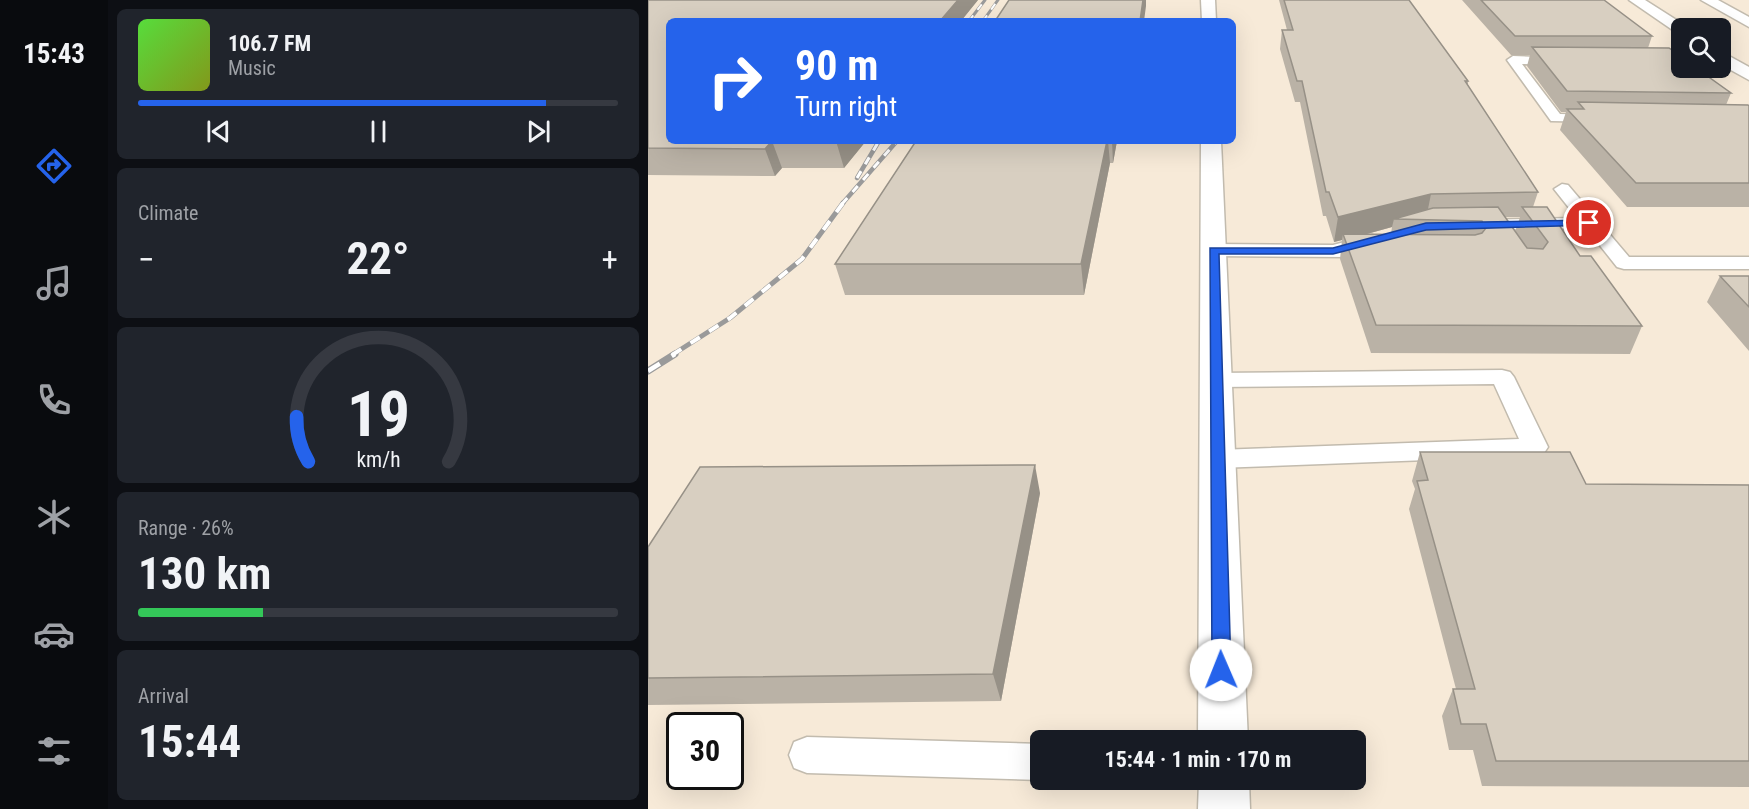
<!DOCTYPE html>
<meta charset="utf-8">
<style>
:root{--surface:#171b24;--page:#20242c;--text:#f1f3f6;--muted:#9ea1a6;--line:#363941;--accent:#2563eb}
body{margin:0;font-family:"Roboto Condensed",sans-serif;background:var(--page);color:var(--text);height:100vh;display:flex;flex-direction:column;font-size:22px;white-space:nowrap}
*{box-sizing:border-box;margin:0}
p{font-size:20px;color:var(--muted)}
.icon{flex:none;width:33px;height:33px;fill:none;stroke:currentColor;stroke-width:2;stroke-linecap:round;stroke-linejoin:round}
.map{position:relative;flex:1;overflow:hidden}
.details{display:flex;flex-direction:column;gap:9px;padding:9px;background:#0d0f14;width:540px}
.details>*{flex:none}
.hud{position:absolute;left:18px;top:18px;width:570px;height:126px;border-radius:9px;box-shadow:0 6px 24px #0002;background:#2563eb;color:#fff;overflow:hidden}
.controls{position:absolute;left:1023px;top:18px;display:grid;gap:12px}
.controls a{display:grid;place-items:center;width:60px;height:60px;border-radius:9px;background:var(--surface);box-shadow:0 6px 24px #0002;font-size:30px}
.speed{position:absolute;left:18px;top:712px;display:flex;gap:12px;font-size:30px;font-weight:700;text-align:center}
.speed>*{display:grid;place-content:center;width:78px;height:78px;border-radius:50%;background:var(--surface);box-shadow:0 6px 24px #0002;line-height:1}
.speed .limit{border:3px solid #111;border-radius:9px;background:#fff;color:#111}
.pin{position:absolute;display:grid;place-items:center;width:51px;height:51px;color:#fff;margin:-26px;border:3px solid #fff;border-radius:50%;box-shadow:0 2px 6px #0007}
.me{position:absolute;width:66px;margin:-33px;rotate:359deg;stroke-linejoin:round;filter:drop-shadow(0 0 4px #0008)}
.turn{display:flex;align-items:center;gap:21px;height:126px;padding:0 30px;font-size:27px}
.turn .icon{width:78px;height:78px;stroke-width:2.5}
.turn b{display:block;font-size:42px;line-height:51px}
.big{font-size:45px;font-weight:700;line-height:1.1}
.details .widget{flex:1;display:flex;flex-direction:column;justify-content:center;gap:9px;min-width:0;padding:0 21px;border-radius:9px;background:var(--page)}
.details .dial{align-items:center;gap:0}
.dial svg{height:156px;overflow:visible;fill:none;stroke:var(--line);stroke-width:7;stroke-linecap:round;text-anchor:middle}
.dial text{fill:var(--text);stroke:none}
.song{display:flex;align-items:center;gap:18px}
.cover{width:72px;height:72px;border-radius:9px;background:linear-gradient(135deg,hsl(110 70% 55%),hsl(70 70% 35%))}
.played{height:6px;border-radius:3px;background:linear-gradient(90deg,var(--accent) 85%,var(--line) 85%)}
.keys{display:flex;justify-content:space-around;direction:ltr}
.heat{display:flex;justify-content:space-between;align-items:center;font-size:33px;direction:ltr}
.charge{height:9px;border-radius:4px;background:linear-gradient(90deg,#34c759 26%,var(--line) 0)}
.trip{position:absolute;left:382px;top:730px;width:336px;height:60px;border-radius:9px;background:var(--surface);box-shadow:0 6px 24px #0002;font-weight:700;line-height:60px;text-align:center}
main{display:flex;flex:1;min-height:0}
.menu{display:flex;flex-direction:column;width:108px;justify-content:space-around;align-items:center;background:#090b0e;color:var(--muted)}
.menu .icon{width:42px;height:42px}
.menu .active{color:var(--accent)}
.menu b{font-size:27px;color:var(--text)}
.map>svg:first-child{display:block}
.commercial{fill:#f7ead8;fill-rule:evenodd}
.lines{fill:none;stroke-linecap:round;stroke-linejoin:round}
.lane-casing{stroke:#c2bbae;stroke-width:3}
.street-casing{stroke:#c2bbae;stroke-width:3}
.lane{fill:#fff;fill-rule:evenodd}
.street{fill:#fff;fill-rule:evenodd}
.rail-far3-casing{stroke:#9a9a9a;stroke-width:3}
.rail-far2-casing{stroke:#9a9a9a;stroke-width:4.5}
.rail-far1-casing{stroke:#9a9a9a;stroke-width:5}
.rail-casing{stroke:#9a9a9a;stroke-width:7}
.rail-far3{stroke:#fff;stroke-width:2;stroke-dasharray:7;stroke-linecap:butt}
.rail-far2{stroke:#fff;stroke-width:3;stroke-dasharray:8;stroke-linecap:butt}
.rail-far1{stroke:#fff;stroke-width:4;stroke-dasharray:11;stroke-linecap:butt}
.rail{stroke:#fff;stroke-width:4.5;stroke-dasharray:14;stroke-linecap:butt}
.wall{fill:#bab2a6;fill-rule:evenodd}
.shaded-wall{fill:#979187}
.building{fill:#d8cfc1;stroke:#979187;stroke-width:1.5}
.route{fill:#2563eb;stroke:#184099;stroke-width:1.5}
</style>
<main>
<nav class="menu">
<b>15:43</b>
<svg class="icon active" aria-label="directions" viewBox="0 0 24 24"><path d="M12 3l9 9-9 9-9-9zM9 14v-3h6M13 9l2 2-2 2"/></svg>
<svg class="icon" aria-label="music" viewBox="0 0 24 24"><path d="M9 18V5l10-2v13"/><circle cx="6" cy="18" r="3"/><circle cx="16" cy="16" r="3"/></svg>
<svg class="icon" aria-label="phone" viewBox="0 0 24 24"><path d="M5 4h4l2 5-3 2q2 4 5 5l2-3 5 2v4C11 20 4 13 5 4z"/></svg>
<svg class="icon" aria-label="climate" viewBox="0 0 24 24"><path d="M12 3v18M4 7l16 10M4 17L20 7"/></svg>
<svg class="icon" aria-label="car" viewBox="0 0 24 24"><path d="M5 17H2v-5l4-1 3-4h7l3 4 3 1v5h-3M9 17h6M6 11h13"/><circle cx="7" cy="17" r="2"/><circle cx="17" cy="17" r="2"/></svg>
<svg class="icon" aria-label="filters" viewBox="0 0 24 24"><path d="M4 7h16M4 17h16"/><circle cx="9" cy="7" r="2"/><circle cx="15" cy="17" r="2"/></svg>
</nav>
<section class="details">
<div class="widget">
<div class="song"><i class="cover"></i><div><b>106.7 FM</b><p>Music</p></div></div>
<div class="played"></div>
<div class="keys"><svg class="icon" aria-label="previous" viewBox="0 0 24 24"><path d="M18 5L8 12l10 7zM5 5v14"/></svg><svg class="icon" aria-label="pause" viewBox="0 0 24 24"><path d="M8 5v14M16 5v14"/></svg><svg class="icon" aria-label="next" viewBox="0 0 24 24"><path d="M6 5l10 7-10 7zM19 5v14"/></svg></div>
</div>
<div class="widget"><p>Climate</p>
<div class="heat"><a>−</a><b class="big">22°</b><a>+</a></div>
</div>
<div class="widget dial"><svg viewBox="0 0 100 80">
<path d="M14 69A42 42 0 1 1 86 69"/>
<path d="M14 69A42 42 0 0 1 8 46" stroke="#2563eb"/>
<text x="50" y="56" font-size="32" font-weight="700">19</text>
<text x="50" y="72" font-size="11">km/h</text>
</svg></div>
<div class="widget"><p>Range · 26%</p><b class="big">130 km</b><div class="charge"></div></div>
<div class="widget"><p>Arrival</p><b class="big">15:44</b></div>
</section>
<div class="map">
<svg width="1101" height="809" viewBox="0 0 1101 809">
<rect width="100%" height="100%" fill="#f6f3ec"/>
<path class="commercial" d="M0,0H1101V809H0ZM21,21H585V141H21ZM1034,28H1072V68H1034ZM32,726H82V777H32ZM393,741H708V780H393Z"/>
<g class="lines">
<defs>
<path id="lane" d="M865,56L917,58L919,61L913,65L874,64L912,114L949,115L954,116L956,119L954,122L903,121L859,60Z
M914,184L920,185L981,257H1101V269H976L969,267L938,228L831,230L825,229L822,225L825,221L831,220L929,218L906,189Z
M724,235L730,237L733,241L730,245L710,250L708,255L701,257L565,256L558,254L556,250L558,246L565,244L685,245Z
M854,370L862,372L866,377L900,447L896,453L887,456L570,468L561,465L557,459L561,453L570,450L871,439L846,384L568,387L560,385L556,380L560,375L568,373Z
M159,737L393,744V780L159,773L146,768L141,755L146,742Z"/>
<path id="street" d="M553,0H567L568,21H554Z
M981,0H997L1041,28H1034V34L1029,33Z
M1053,0H1070L1101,17V27Z
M1072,51L1101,67V80L1072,64Z
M553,141H573L600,741H550Z
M551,780H601L602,809H550Z"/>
</defs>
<use href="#lane" class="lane-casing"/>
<use href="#street" class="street-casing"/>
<use href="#lane" class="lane"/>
<use href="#street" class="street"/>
<defs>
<path id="rail-far3" d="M321,21L337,0
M335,21L350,0"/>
<path id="rail-far2" d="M209,178L231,141
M194,204L249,141"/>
<path id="rail-far1" d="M24,355L82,318L154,259L195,203"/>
<path id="rail" d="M0,371L27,354"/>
</defs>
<use href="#rail-far3" class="rail-far3-casing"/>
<use href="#rail-far2" class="rail-far2-casing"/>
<use href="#rail-far1" class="rail-far1-casing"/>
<use href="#rail" class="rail-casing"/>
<use href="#rail-far3" class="rail-far3"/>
<use href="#rail-far2" class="rail-far2"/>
<use href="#rail-far1" class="rail-far1"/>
<use href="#rail" class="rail"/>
</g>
<path class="wall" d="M0,0H330L313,21H21L218,141L196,168H134L127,176L0,175Z
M631,0H761L820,81V86L890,192L885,207L932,256L994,326L982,354L723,353L692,259L694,240L686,242L678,216H675L652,102H647L632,49L634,30H639ZM857,217H872L867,232ZM744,227L743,234H719Z
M814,0H956L1004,36L1000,48L1083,93L1078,105L1101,106V207H979L912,130L918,112H913L879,66L882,55H863Z
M268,141H469L465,163H462L436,295H197L187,264Z
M1072,276H1101V351L1059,302Z
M772,452L938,484L1101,485V787L834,786L825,750H801L794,716L805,689H808L761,509L767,489L764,481Z
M392,493L353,701L0,705V547Z"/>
<path class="shaded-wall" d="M310,0H330L313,21H292Z
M495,0H498V6L496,21H492Z
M124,141L134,168L127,176L117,149Z
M188,141H218L196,168Z
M459,141H460L462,163L436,295L433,264Z
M464,141H469L465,163Z
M783,194L778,219H746L744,227L697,240L695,234L694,240L686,242L690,217Z
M387,465L392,493L353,701L345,674Z"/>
<path class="building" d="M0,0H310L292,21H21V141H188H124L117,149L0,148Z
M361,0H495L492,21H347Z
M636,0H761L820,81H817L890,192L783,194L690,217L681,192H678L654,81H649L634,30H645Z
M833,0H956L1004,36H867Z
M884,47L1021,48L1034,57V68H1048L1083,93L919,91Z
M930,102L1100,105L1101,106V183H988L919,109H936Z
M268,141H459L433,264H187Z
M850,207L879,248L895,249L900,242L874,207H899L932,256H943L994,326L728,325L695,234L827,235L834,233L838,228L834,221L746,219L785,208Z
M1072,276H1101V307Z
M772,452H922L938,484L1101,485V761H848L838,724H813L805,689H827L769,481L780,480Z
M387,465L345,674L0,678V547L52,467Z"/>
<path class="route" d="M941,220L945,221V225L778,230L685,254H571L583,670L580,677L573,679L567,677L564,670L562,248H685L778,223Z"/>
</svg>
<div class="controls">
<a><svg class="icon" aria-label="search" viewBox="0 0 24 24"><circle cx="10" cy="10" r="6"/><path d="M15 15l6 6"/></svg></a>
</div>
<div class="speed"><div class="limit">30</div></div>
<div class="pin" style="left:941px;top:223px;background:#d93025"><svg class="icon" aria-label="arrive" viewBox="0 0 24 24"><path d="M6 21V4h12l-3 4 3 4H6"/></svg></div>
<svg class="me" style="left:573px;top:670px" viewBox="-20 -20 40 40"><circle r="19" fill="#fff"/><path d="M0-13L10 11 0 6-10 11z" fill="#2563eb"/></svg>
<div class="trip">15:44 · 1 min · 170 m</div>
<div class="hud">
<div class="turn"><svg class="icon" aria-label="right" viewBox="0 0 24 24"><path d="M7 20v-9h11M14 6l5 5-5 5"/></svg><div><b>90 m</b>Turn right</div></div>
</div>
</div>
</main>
